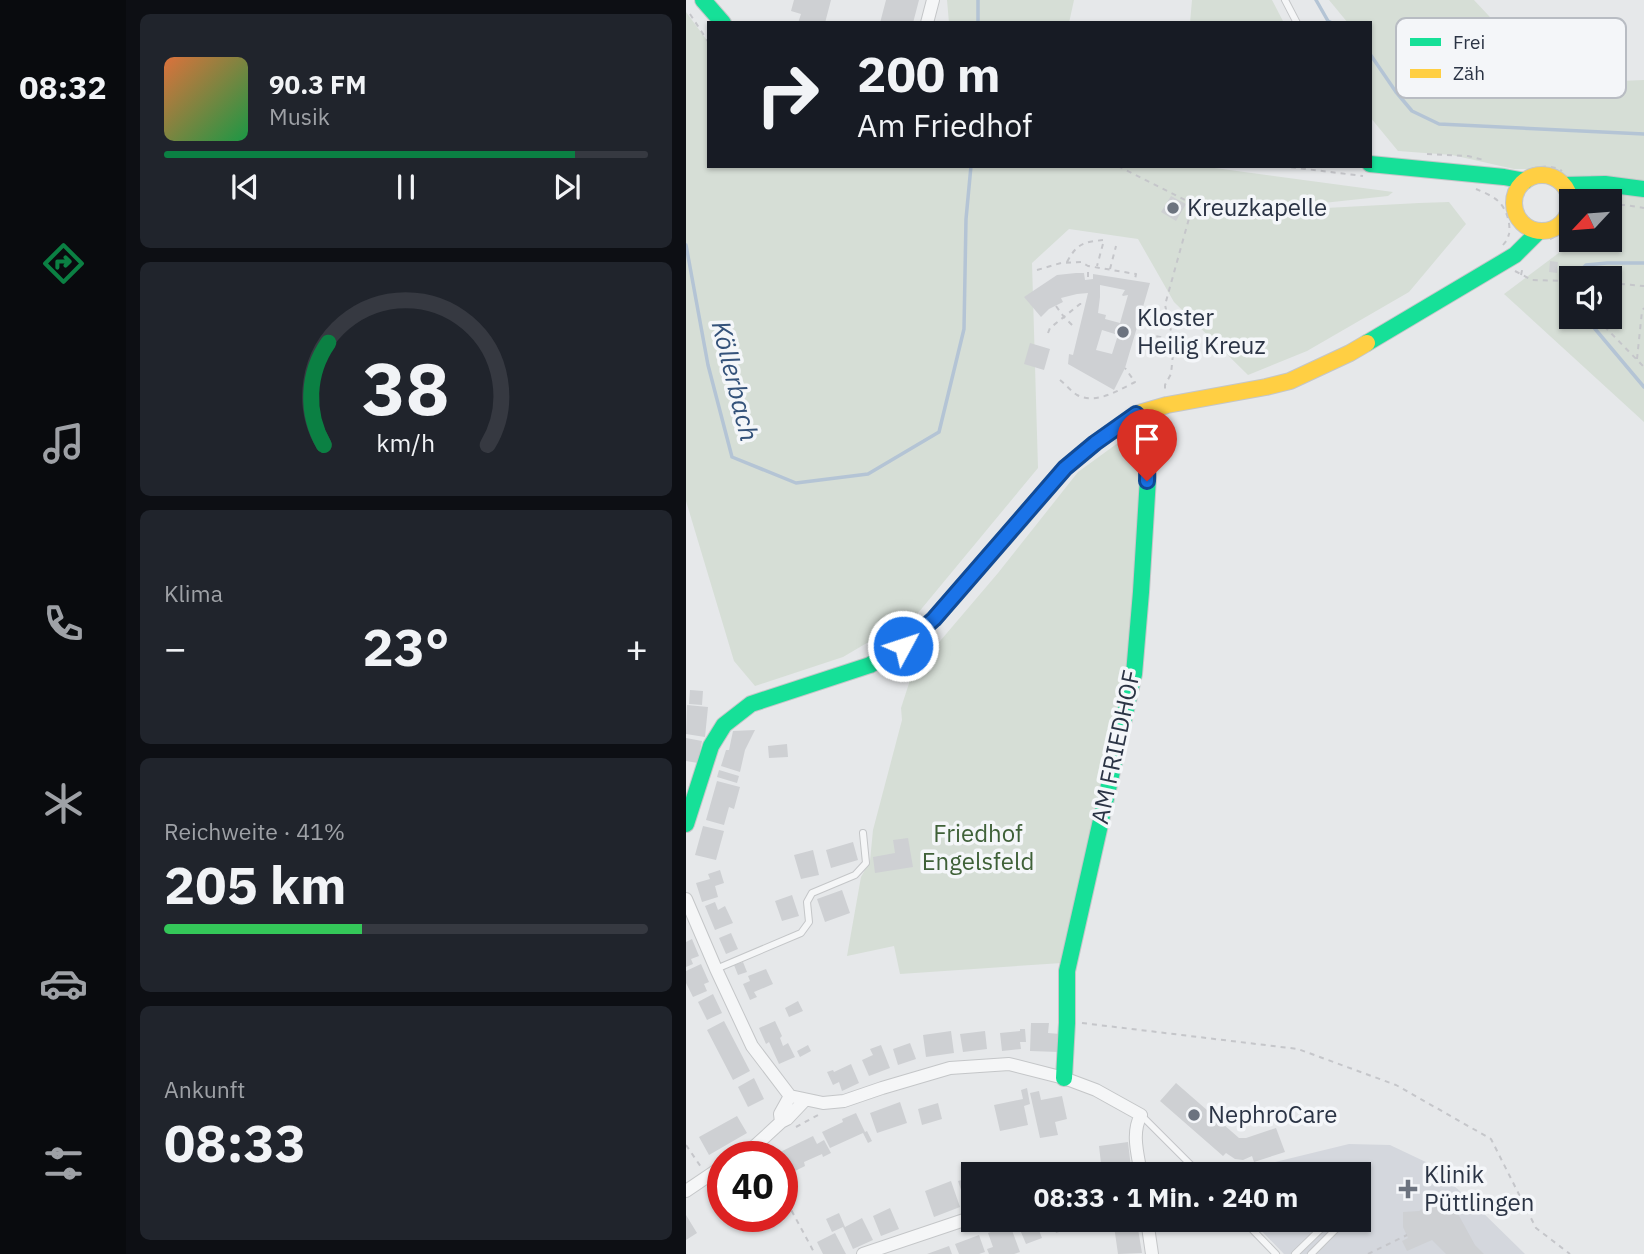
<!DOCTYPE html>
<html lang="de">
<meta charset="utf-8">
<style>
:root{--surface:#171b24;--page:#20242c;--text:#f1f3f6;--muted:#9ea1a6;--line:#363941;--accent:#0b8043}
body{margin:0;font-family:"IBM Plex Sans",sans-serif;background:var(--page);color:var(--text);height:100vh;display:flex;flex-direction:column;font-size:26px;white-space:nowrap}
*{box-sizing:border-box;margin:0}
p{font-size:23px;color:var(--muted)}
.icon{flex:none;width:38px;height:38px;fill:none;stroke:currentColor;stroke-width:2;stroke-linecap:round;stroke-linejoin:round}
.map{position:relative;flex:1;overflow:hidden}
.side{display:flex;flex-direction:column;gap:14px;padding:14px;background:#0d0f14;width:560px}
.side>*{flex:none}
.top-card{position:absolute;left:21px;top:21px;width:665px;height:147px;border-radius:0px;box-shadow:0 2px 5px #0004;background:#171b24;color:var(--text);overflow:hidden}
.needle{width:46px;rotate:244deg}
.buttons{position:absolute;left:873px;top:189px;display:grid;gap:14px}
.buttons a{display:grid;place-items:center;width:63px;height:63px;border-radius:0px;background:var(--surface);box-shadow:0 2px 5px #0004;font-size:35px}
.speed{position:absolute;left:21px;top:1141px;display:flex;gap:14px;font-size:35px;font-weight:700;text-align:center}
.speed>*{display:grid;place-content:center;width:91px;height:91px;border-radius:50%;background:var(--surface);box-shadow:0 2px 5px #0004;line-height:1}
.speed .limit{border:10px solid #d22;background:#fff;color:#111}
.pin{position:absolute;display:grid;place-items:center;width:60px;height:60px;color:#fff;margin:-72px -30px;border-radius:50% 50% 50% 0;rotate:-45deg;box-shadow:0 0 7px #0007}
.pin .icon{rotate:45deg}
.me{position:absolute;width:77px;margin:-38px;rotate:50deg;stroke-linejoin:round;filter:drop-shadow(0 0 5px #0008)}
.turn{display:flex;align-items:center;gap:24px;height:147px;padding:0 35px;font-size:32px}
.turn .icon{width:91px;height:91px;stroke-width:2.5}
.turn b{display:block;font-size:49px;line-height:60px}
.big{font-size:52px;font-weight:700;line-height:1.1}
.side .card{flex:1;display:flex;flex-direction:column;justify-content:center;gap:10px;min-width:0;padding:0 24px;border-radius:10px;background:var(--page)}
.side .dial{align-items:center;gap:0}
.dial svg{height:182px;overflow:visible;fill:none;stroke:var(--line);stroke-width:7;stroke-linecap:round;text-anchor:middle}
.dial text{fill:var(--text);stroke:none}
.song{display:flex;align-items:center;gap:21px}
.cover{width:84px;height:84px;border-radius:10px;background:linear-gradient(135deg,hsl(20 70% 55%),hsl(140 70% 35%))}
.played{height:7px;border-radius:4px;background:linear-gradient(90deg,var(--accent) 85%,var(--line) 85%)}
.keys{display:flex;justify-content:space-around;direction:ltr}
.heat{display:flex;justify-content:space-between;align-items:center;font-size:38px;direction:ltr}
.charge{height:10px;border-radius:5px;background:linear-gradient(90deg,#34c759 41%,var(--line) 0)}
.trip{position:absolute;left:275px;top:1162px;width:410px;height:70px;border-radius:0px;background:var(--surface);box-shadow:0 2px 5px #0004;font-weight:700;line-height:70px;text-align:center}
main{display:flex;flex:1;min-height:0}
.menu{display:flex;flex-direction:column;width:126px;justify-content:space-around;align-items:center;background:#090b0e;color:var(--muted)}
.menu .icon{width:49px;height:49px}
.menu .on{color:var(--accent)}
.menu b{font-size:32px;color:var(--text)}
.map>svg:first-child{display:block}
.built{fill:#d4d7dd}
.green{fill:#d6ded6;fill-rule:evenodd}
.lines{fill:none;stroke-linecap:round;stroke-linejoin:round}
.stream{stroke:#b4c4d5;stroke-width:3.5}
.building{fill:#ced0d3;fill-rule:evenodd}
.lane-casing{stroke:#c4c6c8;stroke-width:8}
.street-casing{stroke:#c4c6c8;stroke-width:14}
.fast-casing{stroke:#c4c6c8;stroke-width:18}
.slow-casing{stroke:#c4c6c8;stroke-width:18}
.path{stroke:#c5c6ca;stroke-width:2;stroke-dasharray:5 5;stroke-linecap:butt}
.lane{stroke:#f5f6f7;stroke-width:6}
.street{stroke:#f5f6f7;stroke-width:12}
.fast{stroke:#16e098;stroke-width:16}
.slow{stroke:#ffcf43;stroke-width:16}
.route-casing{stroke:#114b97;stroke-width:18}
.route{stroke:#1a73e8;stroke-width:12}
.poi-dot{fill:#6c737f;stroke:#f4f6f9;stroke-width:2.5}
.labels{text-anchor:middle;stroke-width:7;stroke-linejoin:round;paint-order:stroke}
.poi-label{font-size:24px;fill:#2b3445;stroke:#f4f6f9;text-anchor:start}
.street-label{font-size:24px;fill:#2b3445;stroke:#f4f6f9}
.park-label{font-size:24px;fill:#3f6138;stroke:#f4f6f9}
.water-label{font-size:26px;font-style:italic;fill:#34527a;stroke:#f4f6f9}
.key{fill:#f4f6f9;stroke:#b8bcc3;stroke-width:2}
.key-label{font-size:19px;fill:#2b3445}
</style>
<main>
<nav class="menu">
<b>08:32</b>
<svg class="icon on" aria-label="directions" viewBox="0 0 24 24"><path d="M12 3l9 9-9 9-9-9zM9 14v-3h6M13 9l2 2-2 2"/></svg>
<svg class="icon" aria-label="music" viewBox="0 0 24 24"><path d="M9 18V5l10-2v13"/><circle cx="6" cy="18" r="3"/><circle cx="16" cy="16" r="3"/></svg>
<svg class="icon" aria-label="phone" viewBox="0 0 24 24"><path d="M5 4h4l2 5-3 2q2 4 5 5l2-3 5 2v4C11 20 4 13 5 4z"/></svg>
<svg class="icon" aria-label="climate" viewBox="0 0 24 24"><path d="M12 3v18M4 7l16 10M4 17L20 7"/></svg>
<svg class="icon" aria-label="car" viewBox="0 0 24 24"><path d="M5 17H2v-5l4-1 3-4h7l3 4 3 1v5h-3M9 17h6M6 11h13"/><circle cx="7" cy="17" r="2"/><circle cx="17" cy="17" r="2"/></svg>
<svg class="icon" aria-label="filters" viewBox="0 0 24 24"><path d="M4 7h16M4 17h16"/><circle cx="9" cy="7" r="2"/><circle cx="15" cy="17" r="2"/></svg>
</nav>
<section class="side">
<div class="card">
<div class="song"><i class="cover"></i><div><b>90.3 FM</b><p>Musik</p></div></div>
<div class="played"></div>
<div class="keys"><svg class="icon" aria-label="previous" viewBox="0 0 24 24"><path d="M18 5L8 12l10 7zM5 5v14"/></svg><svg class="icon" aria-label="pause" viewBox="0 0 24 24"><path d="M8 5v14M16 5v14"/></svg><svg class="icon" aria-label="next" viewBox="0 0 24 24"><path d="M6 5l10 7-10 7zM19 5v14"/></svg></div>
</div>
<div class="card dial"><svg viewBox="0 0 100 80">
<path d="M14 69A42 42 0 1 1 86 69"/>
<path d="M14 69A42 42 0 0 1 16 24" stroke="#0b8043"/>
<text x="50" y="56" font-size="32" font-weight="700">38</text>
<text x="50" y="72" font-size="11">km/h</text>
</svg></div>
<div class="card"><p>Klima</p>
<div class="heat"><a>−</a><b class="big">23°</b><a>+</a></div>
</div>
<div class="card"><p>Reichweite · 41%</p><b class="big">205 km</b><div class="charge"></div></div>
<div class="card"><p>Ankunft</p><b class="big">08:33</b></div>
</section>
<div class="map">
<svg width="958" height="1254" viewBox="0 0 958 1254">
<rect width="100%" height="100%" fill="#e6e8ea"/>
<path class="built" d="M663,1144L704,1145L744,1164L788,1204L839,1254H598L565,1220H672V1174H540Z"/>
<path class="green" d="M261,0H388L383,23H263Z
M506,0H586L598,23H504Z
M643,0H788L817,31L910,82L958,80V422L818,294L890,240H924V201H903L905,175L882,178L870,169H828L766,155L712,151L684,117V23H662ZM886,278H924V317H886Z
M0,12L23,43V166H514L707,192L702,196L545,213L733,203L763,202L780,224L723,292L621,351L562,375L488,302L452,239L383,229L346,263L352,468L232,613L157,657L69,686L48,661L0,501Z
M447,432L455,461L452,539L440,671L376,963L214,974L208,946L161,956L175,877L184,861L187,830L216,720L215,708L226,674L312,573L392,472Z"/>
<g class="lines">
<path class="stream" d="M630,0L642,21L646,23
M292,23V0
M684,54L710,92L726,111L753,124L958,134
M0,245L22,365L46,457L110,483L182,474L253,432L278,329L280,219L285,166
M891,278V274L900,265L921,263H958
M899,317L958,387"/>
</g>
<path class="building" d="M108,0H145L139,23H112L115,14L105,11Z
M200,0H233L227,23H194Z
M485,196L500,204L490,221L475,212Z
M864,261L872,262L871,273L863,272Z
M390,273H398L399,280L407,279V274L464,283L439,368L428,390L382,364L383,354L387,355L402,293L391,294L375,298L377,302L363,309L355,317L338,297L371,275ZM414,285L439,290L436,295L437,296L442,295L434,323L419,319L420,315L412,313L414,297ZM416,330L432,335L426,354L410,350Z
M344,343L364,349L358,370L338,364Z
M4,690L17,691L16,705L3,704Z
M1,705L22,707L19,737L0,734Z
M69,730L59,750L54,772L35,766L40,750H43L47,731Z
M0,738L16,741L12,763L0,761Z
M101,744L102,757L83,758L82,746Z
M33,770L53,776L51,783L31,777Z
M31,781L54,787L48,809L43,807L38,825L20,820Z
M17,826L38,831L30,860L9,855Z
M222,838L227,867L189,873L187,857L209,853L207,840Z
M167,842L172,860L145,868L140,850Z
M127,850L133,875L115,879L108,855Z
M34,870L38,883L29,886L32,897L16,902L10,883L24,879L22,874Z
M156,890L164,913L139,922L131,899Z
M106,895L113,916L96,921L89,901Z
M29,902L32,910L39,906L47,923L29,930L19,906Z
M45,933L52,949L40,954L33,938Z
M6,939L13,956L5,959L7,964L0,967V942Z
M57,962L61,972L52,975L48,965Z
M15,964L23,982L18,984L21,991L7,997L0,983V971Z
M80,969L87,984L68,992L71,997L64,1000L57,984L64,981L62,976Z
M27,994L36,1013L21,1020L12,1002Z
M112,1001L117,1011L103,1017L99,1008Z
M38,1021L64,1071L47,1080L21,1030Z
M89,1021L96,1036L94,1038L97,1046L102,1043L109,1057L93,1064L83,1042L80,1044L73,1028Z
M345,1023H363L362,1033L374,1034L373,1052L344,1051Z
M334,1029H339L340,1042H334L335,1049L316,1051L314,1033L334,1031Z
M265,1031L268,1053L240,1057L237,1035Z
M299,1031L301,1049L277,1052L274,1034Z
M224,1043L230,1059L212,1065L207,1049Z
M122,1045L125,1051L114,1057L111,1051Z
M195,1045L204,1068L183,1076L176,1060L187,1055L184,1049Z
M165,1064L173,1083L156,1091L153,1082L147,1085L141,1072L147,1070L148,1072Z
M68,1078L78,1099L62,1107L52,1087Z
M490,1083L553,1138H560L590,1128L599,1152L568,1162L566,1156L557,1160L549,1159L540,1153L537,1156L474,1101Z
M341,1088L344,1104L338,1106L342,1125L314,1131L308,1105L337,1099L335,1090Z
M353,1091L355,1100L376,1096L381,1119L369,1122L372,1135L354,1138L344,1093Z
M214,1102L221,1123L191,1133L184,1113Z
M252,1103L256,1119L236,1125L232,1109Z
M170,1113L179,1132L181,1131L186,1141L182,1143L177,1133L144,1148L136,1132L157,1122L156,1119Z
M51,1116L61,1133L23,1155L13,1137Z
M127,1136L131,1144L138,1140L145,1153L137,1157L136,1154L118,1162L119,1166L101,1175L96,1166V1157H92L90,1154Z
M442,1142L445,1168L442,1169L443,1174H407V1172H416L413,1146Z
M353,1162L357,1174H332L330,1168Z
M381,1167L383,1174H361Z
M283,1178L285,1186H287V1206L281,1208L272,1181Z
M265,1181L274,1207L248,1217L239,1191Z
M37,1190V1216L35,1217L24,1198Z
M757,1197L768,1214L771,1212L789,1245L798,1254H760L746,1240L721,1251L716,1241L722,1238L717,1227V1212L733,1211Z
M204,1208L213,1229L195,1236L187,1216Z
M153,1213L159,1227L176,1218L187,1240L167,1249L157,1227L146,1232L140,1219Z
M0,1215L11,1233L0,1240Z
M345,1220H349L356,1238L340,1244L332,1225Z
M366,1220H387L389,1227L370,1233Z
M451,1223L456,1253L432,1254L428,1226Z
M324,1225L334,1252L328,1254H303L301,1249L307,1247L302,1233Z
M149,1233L160,1254H137L131,1242Z
M293,1235L299,1252L293,1254H273L269,1244Z
M263,1246L266,1254H241Z"/>
<g class="lines">
<defs>
<path id="lane" d="M599,0L611,23
M30,969L115,933L123,922L121,902L126,893L169,875L180,863L177,833
M456,1116L514,1174
M557,1220L590,1254
M609,1254L644,1220
M625,1254L653,1226"/>
<path id="street" d="M241,23L247,0
M0,899L30,969L66,1046L104,1096L137,1103L158,1101L196,1088L264,1068L323,1064L378,1078L410,1090L455,1115C445,1133 452,1155 455,1174
M95,1122L94,1114L104,1096
M52,1157L70,1145L95,1122L101,1119L119,1100
M0,1191L37,1166
M461,1220L466,1254
M177,1254L287,1217"/>
<path id="fast" d="M17,0L37,23
M684,164L818,177L839,181
M878,185L919,184L958,189
M681,343L829,255L853,231
M0,824L25,746L38,725L65,704L184,665L217,646L248,619L335,519
M378,1078L381,1023V971L448,674L455,592L462,478L459,446L450,414"/>
<path id="slow" d="M828 203a28 28 0 1 1 56 0a28 28 0 1 1-56 0Z
M335,519L379,468L409,443L450,414L481,405L580,387L604,381L664,353L681,343"/>
</defs>
<use href="#lane" class="lane-casing"/>
<use href="#street" class="street-casing"/>
<use href="#fast" class="fast-casing"/>
<use href="#slow" class="slow-casing"/>
<path class="path" d="M4,14L23,43
M741,154L782,156L798,160
M432,166L507,204L479,305L488,344L485,374L479,385V390
M595,166L677,176
M845,169C856,166 866,165 876,171
M790,189C797,192 807,196 812,201C820,208 825,223 823,234
M924,205H939L958,208
M864,239L878,232L886,226
M817,245L821,240L823,234
M381,262C391,243 398,242 418,240L411,266
M424,269L430,246
M351,270L375,263L395,262L402,266L450,274L449,279
M829,271L846,280L886,281
M835,275L837,266
M402,277V267
M924,283L958,286
M370,306L378,317L388,327
M915,317L919,327L958,367
M362,333L364,328L394,304H397
M451,341L469,336L485,339
M951,359L956,311L958,308
M374,380C380,385 385,391 391,395C410,405 433,390 449,382L439,368
M396,1023L612,1049L710,1085L805,1139L850,1228L884,1254
M110,1127L132,1115
M0,1145L15,1167
M96,1193L129,1254
M682,1254L721,1235"/>
<use href="#lane" class="lane"/>
<use href="#street" class="street"/>
<use href="#fast" class="fast"/>
<use href="#slow" class="slow"/>
</g>
<g class="lines">
<defs>
<path id="route" d="M217,646L248,619L379,468L409,443L450,414C459,436 462,457 461,481"/>
</defs>
<use href="#route" class="route-casing"/>
<use href="#route" class="route"/>
</g>
<g class="poi-dot">
<circle cx="487" cy="208" r="7"/>
<circle cx="437" cy="332" r="7"/>
<circle cx="508" cy="1115" r="7"/>
<path d="M718.5 1178.5h7v7h7v7h-7v7h-7v-7h-7v-7h7z"/>
</g>
<g class="labels">
<g class="poi-label">
<text x="501" y="216">Kreuzkapelle</text>
<text x="451" y="326">Kloster<tspan x="451" dy="28">Heilig Kreuz</tspan></text>
<text x="522" y="1123">NephroCare</text>
<text x="738" y="1183">Klinik<tspan x="738" dy="28">Püttlingen</tspan></text>
</g>
<g class="street-label">
<text transform="translate(430 747) rotate(-78)" y="8">AM FRIEDHOF</text>
</g>
<g class="park-label">
<text x="292" y="842">Friedhof<tspan x="292" dy="28">Engelsfeld</tspan></text>
</g>
<g class="water-label">
<text transform="translate(49 381) rotate(76)" y="9">Köllerbach</text>
</g>
</g>
<rect x="710" y="18" width="230" height="80" rx="10" class="key"/>
<rect x="724" y="38" width="31" height="8" fill="#16e098"/>
<rect x="724" y="69" width="31" height="9" fill="#ffcf43"/>
<g class="key-label">
<text x="767" y="49">Frei</text>
<text x="767" y="80">Zäh</text>
</g>
</svg>
<div class="buttons">
<a><svg class="needle" viewBox="-14 -14 28 28"><path d="M0-13l5 13h-10z" fill="#e53935"/><path d="M0 13l5-13h-10z" fill="#9ea1a6"/></svg></a>
<a><svg class="icon" aria-label="sound" viewBox="0 0 24 24"><path d="M4 9h4l5-4v14l-5-4H4zM17 9q2 3 0 6"/></svg></a>
</div>
<div class="speed"><div class="limit">40</div></div>
<div class="pin" style="left:461px;top:481px;background:#d93025"><svg class="icon" aria-label="arrive" viewBox="0 0 24 24"><path d="M6 21V4h12l-3 4 3 4H6"/></svg></div>
<svg class="me" style="left:217px;top:646px" viewBox="-20 -20 40 40"><circle r="17" fill="#1a73e8" stroke="#fff" stroke-width="3"/><path d="M0-11L8 9 0 5-8 9z" fill="#fff"/></svg>
<div class="trip">08:33 · 1 Min. · 240 m</div>
<div class="top-card">
<div class="turn"><svg class="icon" aria-label="right" viewBox="0 0 24 24"><path d="M7 20v-9h11M14 6l5 5-5 5"/></svg><div><b>200 m</b>Am Friedhof</div></div>
</div>
</div>
</main>
